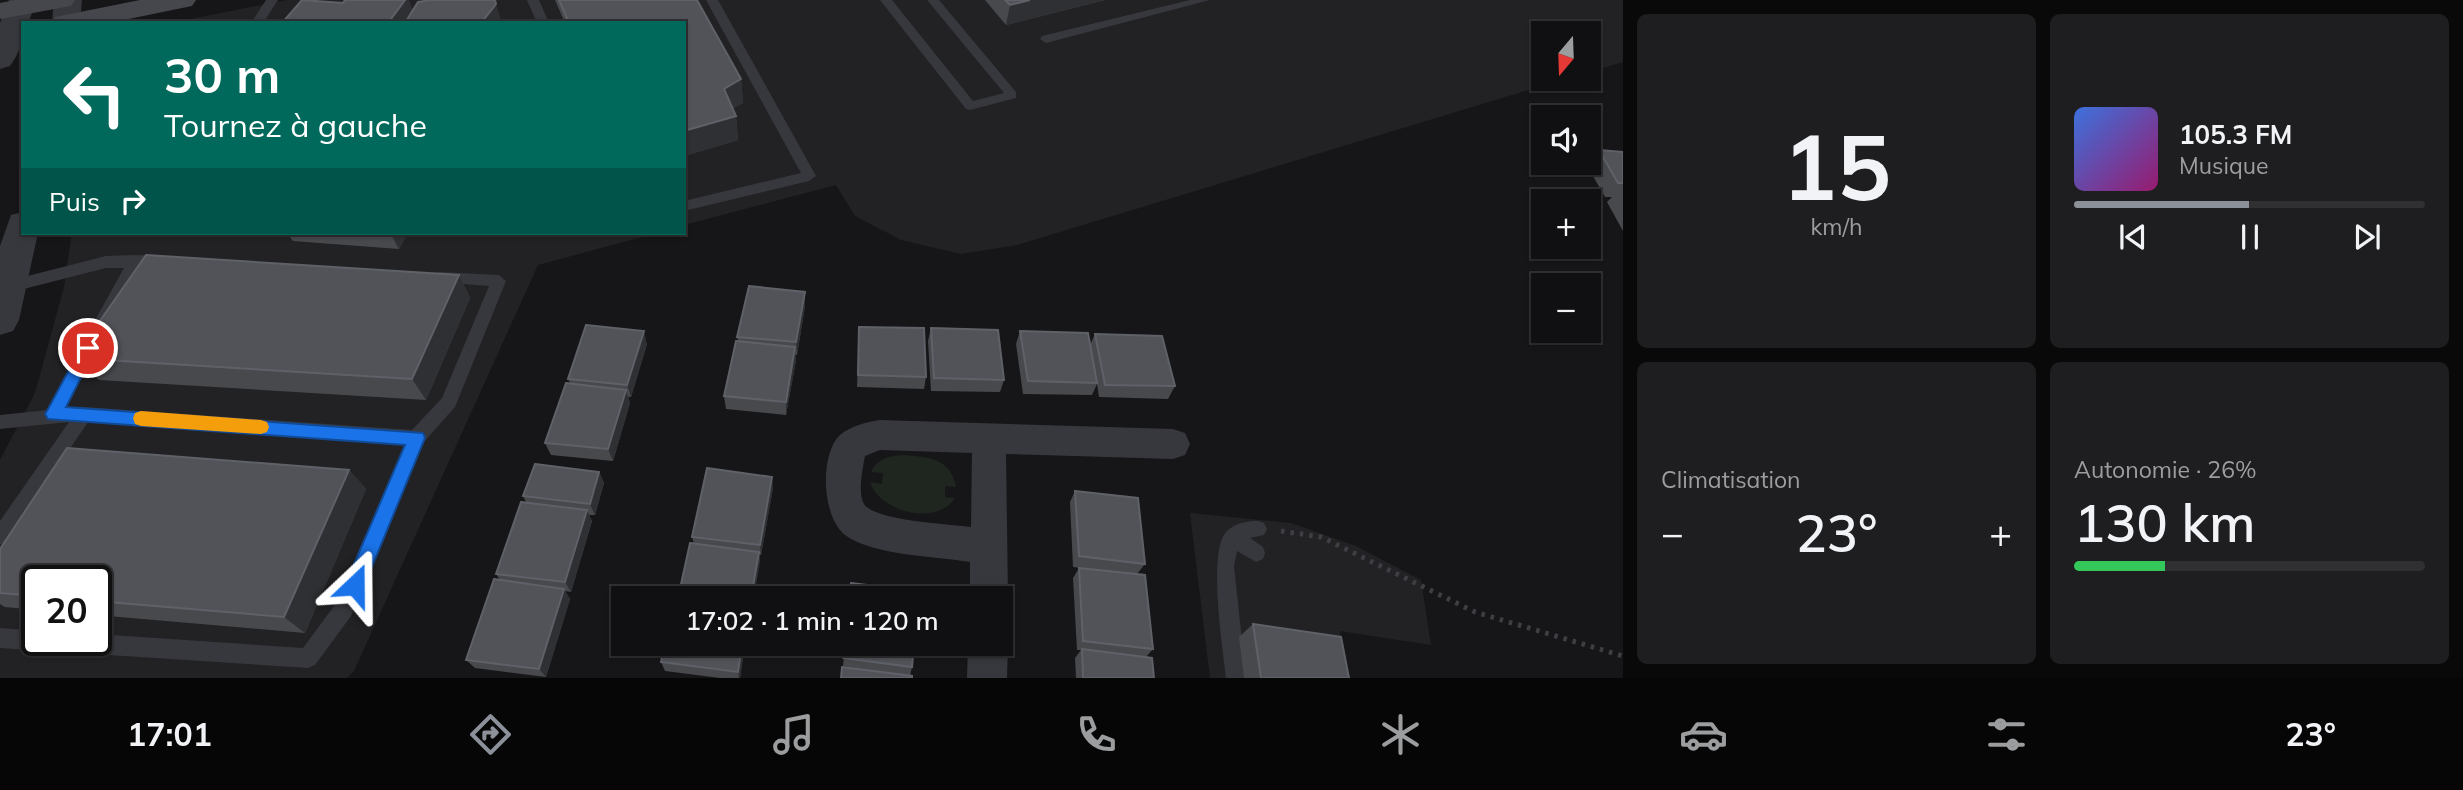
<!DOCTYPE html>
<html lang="fr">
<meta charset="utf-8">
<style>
:root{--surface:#101012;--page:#1e1e20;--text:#f1f3f6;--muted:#9c9d9f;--line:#303032;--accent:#8c9099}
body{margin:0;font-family:Mulish,sans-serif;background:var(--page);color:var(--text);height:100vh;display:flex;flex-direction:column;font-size:26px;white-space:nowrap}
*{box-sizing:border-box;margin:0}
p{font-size:23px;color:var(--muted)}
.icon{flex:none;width:38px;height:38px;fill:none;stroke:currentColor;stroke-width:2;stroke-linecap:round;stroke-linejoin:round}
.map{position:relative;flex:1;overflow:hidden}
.side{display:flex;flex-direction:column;gap:14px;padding:14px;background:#09090a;width:840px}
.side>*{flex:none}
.banner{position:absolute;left:21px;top:21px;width:665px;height:214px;border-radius:0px;box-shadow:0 2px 5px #0004,0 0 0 2px var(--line);background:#00695c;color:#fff;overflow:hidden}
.needle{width:46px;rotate:199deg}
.fabs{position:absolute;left:1531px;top:21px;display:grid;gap:14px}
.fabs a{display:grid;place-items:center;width:70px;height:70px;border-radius:0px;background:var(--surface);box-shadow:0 2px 5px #0004,0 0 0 2px var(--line);font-size:35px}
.speed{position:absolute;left:21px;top:565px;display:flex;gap:14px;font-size:35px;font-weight:700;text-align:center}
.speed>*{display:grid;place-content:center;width:91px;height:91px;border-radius:50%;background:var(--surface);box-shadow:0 2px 5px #0004,0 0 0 2px var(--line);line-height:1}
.speed .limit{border:4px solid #111;border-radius:10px;background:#fff;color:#111}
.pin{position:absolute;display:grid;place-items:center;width:60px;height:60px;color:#fff;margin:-30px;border:4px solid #fff;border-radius:50%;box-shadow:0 2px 7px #0007}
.me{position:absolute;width:77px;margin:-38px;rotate:23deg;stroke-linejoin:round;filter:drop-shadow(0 0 5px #0008)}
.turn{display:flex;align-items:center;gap:24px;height:147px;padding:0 28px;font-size:32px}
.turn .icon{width:91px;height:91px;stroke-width:2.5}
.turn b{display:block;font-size:49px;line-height:60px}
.then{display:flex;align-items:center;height:66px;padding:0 28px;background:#0003;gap:14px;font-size:26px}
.big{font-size:52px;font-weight:600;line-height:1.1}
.side .widget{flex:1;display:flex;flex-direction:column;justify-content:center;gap:10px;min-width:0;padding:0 24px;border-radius:10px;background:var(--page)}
.side .dial{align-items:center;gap:0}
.dial b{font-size:91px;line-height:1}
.song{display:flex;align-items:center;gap:21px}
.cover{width:84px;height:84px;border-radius:10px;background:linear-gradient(135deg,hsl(220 70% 55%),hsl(320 70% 35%))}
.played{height:7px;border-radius:4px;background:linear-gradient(90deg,var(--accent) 50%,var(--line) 50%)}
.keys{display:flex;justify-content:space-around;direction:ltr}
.heat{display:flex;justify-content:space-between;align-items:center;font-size:38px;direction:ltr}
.charge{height:10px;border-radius:5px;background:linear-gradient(90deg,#34c759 26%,var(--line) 0)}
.side .tiles{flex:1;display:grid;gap:14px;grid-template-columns:repeat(2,1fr)}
.trip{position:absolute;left:611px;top:586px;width:402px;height:70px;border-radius:0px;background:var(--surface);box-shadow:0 2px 5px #0004,0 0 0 2px var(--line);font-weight:600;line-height:70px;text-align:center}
.menu{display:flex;height:112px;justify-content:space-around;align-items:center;background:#060607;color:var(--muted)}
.menu .icon{width:49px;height:49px}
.menu .current{color:var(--accent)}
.menu b{font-size:32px;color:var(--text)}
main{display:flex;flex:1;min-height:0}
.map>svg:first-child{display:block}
.built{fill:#222225;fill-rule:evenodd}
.green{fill:#1e261f}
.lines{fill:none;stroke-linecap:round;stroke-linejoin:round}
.path{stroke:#3d3f44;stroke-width:5;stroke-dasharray:3.5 6;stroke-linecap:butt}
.service{fill:#37383d;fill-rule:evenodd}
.minor{fill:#37383d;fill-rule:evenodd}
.tertiary{fill:#37383d;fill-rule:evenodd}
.secondary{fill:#45474d;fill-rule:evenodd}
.wall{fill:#47494d}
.shaded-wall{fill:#2f3033}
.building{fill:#525359;stroke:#5f6168;stroke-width:2}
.route{fill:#1a73e8;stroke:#114b97;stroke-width:2}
.slow{fill:#f59e0b}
</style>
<main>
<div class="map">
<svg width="1623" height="678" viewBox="0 0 1623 678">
<rect width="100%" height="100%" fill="#161618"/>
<path class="built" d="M287,0H1623V62L1589,72V33H1544V79H1565L1017,245L961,254L901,240L855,216L836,185L684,225V23H170Z
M72,233H657L538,265L354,671L347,678H0V460L35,393L64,287ZM37,581H96V640H37Z
M1190,513L1291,523L1356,546L1421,580L1431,645L1340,631L1348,678H1210Z"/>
<path class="green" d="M903,455C928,457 951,458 956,487L945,486V497L955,498C936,527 880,512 870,482L882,484L883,473L871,472C878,458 890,456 903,455Z"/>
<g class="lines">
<path class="path" d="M1281,531L1321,537L1475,612L1623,656"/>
<path class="service" d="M266,0H278L263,23H251Z
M527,0H539L549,23H537Z
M706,0H718L816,176L809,181L684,211V201L801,173Z
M880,0H892L973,101L1004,93L927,0H939L1016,92V98L970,110L966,109Z
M1190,0H1210L1046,43L1040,39L1042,36Z
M135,255L163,256L170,262L163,268H138L107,326H97L94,322L124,268H106L8,293L0,287L8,281L106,256Z
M440,272L499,275L506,281L455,407L423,443L351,616L315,665L308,668L0,648V628L37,631V640H96V634L303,648L337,602L405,445L88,422L6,542L0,545V521L69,422L0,429V415L48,410L84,341H96L98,345L66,408L84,407L412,430L442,398L489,286L435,282L433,278L435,274Z
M1258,521L1264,523L1267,529L1264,535L1250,538L1263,547L1265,553L1263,559L1256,562L1237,551L1234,566L1246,678H1226C1223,649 1207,550 1227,531C1235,523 1248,521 1258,521Z"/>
<path class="minor" d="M880,420L1173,429L1185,433L1190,444L1185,455L1173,459L1006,454L1008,598L1001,612V598H970V562C935,556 874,556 845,535C822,517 819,455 840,435C851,426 866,422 880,420ZM880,450L972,453L971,527C949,524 875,521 864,504C858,494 862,473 864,461L865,456Z
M1001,630L1008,644L1007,678H967L968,644H1001Z"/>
<path class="tertiary" d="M9,0H37L28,23H23C23,39 20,53 10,66L0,69V23Z
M54,0H82L80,23H52Z
M23,212V233H38L19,320L13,331L0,335V246L11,215Z"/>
<path class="secondary" d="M15,0H75L71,6L0,19V3Z
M140,0H196L192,6L109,23H51L55,17Z"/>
</g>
<path class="wall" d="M555,0H697L741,79L743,103L732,109L736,116L738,140L684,156V23H565Z
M985,0H1105L1006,25Z
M1599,150L1623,152V231L1607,202L1612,197H1605L1586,164L1589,163V161Z
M287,233H408L399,249L293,241Z
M459,275L470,298L426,400L99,380L74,358Z
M805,306L797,355H795L796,360L786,415L726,409L724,396L738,341L737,337Z
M859,327L926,377L924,389L857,387Z
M931,328L1004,380L1000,392L931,391L928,341Z
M1020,331L1090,345L1095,334L1175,386L1168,399L1099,397L1097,384L1092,395L1023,394L1016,344Z
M647,344L631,397H628L630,403L613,461L551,455L545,443L570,383L568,379Z
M349,470L366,489L305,633L96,615V581H37V610L5,607L0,604V549Z
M599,472L604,483L595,515H589L592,521L571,592L565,591L570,599L546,677L475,668L466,660L500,580L496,574L526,502L523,496Z
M773,488L761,555H759L760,562L694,544L692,537Z
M1075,491L1145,564L1137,574L1073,567L1070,502Z
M1079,568L1153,649L1146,657L1154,678H1076L1075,658L1081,650H1077L1073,578Z
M1253,624L1349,678H1244L1239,637Z
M665,644H745L740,678H720L665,671L661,662Z
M845,644L912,667L910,676L843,666Z"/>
<path class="shaded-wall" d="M405,0H409L417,20L416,23H388Z
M1030,0H1105L1006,25L1010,5Z
M496,4L502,23L482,22Z
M741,79L743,103L726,113L724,89Z
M736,116L738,140L684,156V131Z
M390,233H408L399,249Z
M459,275L470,298L426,400L412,379Z
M805,292V306L797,355L796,342Z
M644,331L647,344L631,397L627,385Z
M795,347L796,360L786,415V402Z
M626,390L630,403L613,461L608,449Z
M349,470L366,489L305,633L284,617Z
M599,472L604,483L595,515L590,504Z
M772,477L773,488L761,555L760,545Z
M587,510L592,521L571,592L565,582Z
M759,552L760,562L754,598H751Z
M564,589L570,599L546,677L539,669Z
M742,644H745L740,678H739L738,672Z"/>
<path class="building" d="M302,0L343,3L345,0H405L388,23H282Z
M430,0H495L496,4L482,22L497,23H405L418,2Z
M559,0H697L741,79L724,89L736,116L684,131V23H569Z
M1005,0H1030L1010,5Z
M1599,150L1623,152V183H1618Z
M146,255L459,275L412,379L74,358Z
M749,286L805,292L796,342L737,337Z
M586,325L644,331L627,385L568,379Z
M859,327L924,328L926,377L858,375Z
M931,328L998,330L1004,380L934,378Z
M1020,331L1088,333L1097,383L1028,381Z
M1095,334L1162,336L1175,386L1105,385Z
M736,341L795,347L786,402L724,396Z
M566,383L626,390L608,449L545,443Z
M67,448L349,470L284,617L96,601V581H37V596L0,593V549Z
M535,464L599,472L590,504L523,496Z
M707,468L772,477L760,545L692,537Z
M1075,491L1138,498L1145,564L1079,556Z
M521,502L587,510L565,582L496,574Z
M690,543L759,552L751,598H678Z
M1079,568L1145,575L1153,649L1083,641Z
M494,579L564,589L539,669L466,660Z
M851,583L917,591L916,598H849Z
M1253,624L1341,637L1349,678H1261Z
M665,644H742L738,672L661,662Z
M845,644H914L912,667L843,658Z
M1082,649L1152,658L1154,678H1083Z
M842,667L912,676V678H841Z"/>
<path class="route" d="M88,342L96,348L66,407L423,433L425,438L362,591L355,594L348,591L345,585L405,445L48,419L45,414L48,409L83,344Z"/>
<path class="slow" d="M141,411L261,420L267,422L269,427L267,432L261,434L141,426L135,424L133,418L135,413Z"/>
</svg>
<div class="fabs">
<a><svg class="needle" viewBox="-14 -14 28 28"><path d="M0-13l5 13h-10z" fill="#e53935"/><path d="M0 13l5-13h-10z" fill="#9c9d9f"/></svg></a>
<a><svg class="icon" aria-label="sound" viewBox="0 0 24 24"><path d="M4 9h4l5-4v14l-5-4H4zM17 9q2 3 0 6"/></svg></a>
<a>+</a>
<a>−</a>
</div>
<div class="speed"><div class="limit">20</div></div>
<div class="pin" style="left:88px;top:348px;background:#d93025"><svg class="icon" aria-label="arrive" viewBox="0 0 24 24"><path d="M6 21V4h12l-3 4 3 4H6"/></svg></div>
<svg class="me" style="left:355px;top:585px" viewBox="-20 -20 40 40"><path d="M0-17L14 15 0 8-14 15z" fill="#1a73e8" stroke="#fff" stroke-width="4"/></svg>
<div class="trip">17:02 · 1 min · 120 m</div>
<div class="banner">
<div class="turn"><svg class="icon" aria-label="left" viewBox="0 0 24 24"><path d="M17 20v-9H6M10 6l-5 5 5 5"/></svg><div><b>30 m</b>Tournez à gauche</div></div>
<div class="then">Puis<svg class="icon" aria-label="right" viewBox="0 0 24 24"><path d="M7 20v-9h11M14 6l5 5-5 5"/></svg></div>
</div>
</div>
<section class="side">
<div class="tiles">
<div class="widget dial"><b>15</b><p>km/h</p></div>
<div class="widget">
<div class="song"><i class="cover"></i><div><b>105.3 FM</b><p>Musique</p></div></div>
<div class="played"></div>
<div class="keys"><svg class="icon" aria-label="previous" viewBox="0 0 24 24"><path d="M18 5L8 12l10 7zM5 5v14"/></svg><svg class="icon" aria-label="pause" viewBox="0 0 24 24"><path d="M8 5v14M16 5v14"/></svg><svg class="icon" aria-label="next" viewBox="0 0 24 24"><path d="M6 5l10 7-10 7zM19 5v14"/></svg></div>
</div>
<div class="widget"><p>Climatisation</p>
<div class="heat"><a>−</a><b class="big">23°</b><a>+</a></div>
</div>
<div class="widget"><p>Autonomie · 26%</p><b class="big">130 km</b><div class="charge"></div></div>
</div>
</section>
</main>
<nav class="menu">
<b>17:01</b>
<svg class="icon current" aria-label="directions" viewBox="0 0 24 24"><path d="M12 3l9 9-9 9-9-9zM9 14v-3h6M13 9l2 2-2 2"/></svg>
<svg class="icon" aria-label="music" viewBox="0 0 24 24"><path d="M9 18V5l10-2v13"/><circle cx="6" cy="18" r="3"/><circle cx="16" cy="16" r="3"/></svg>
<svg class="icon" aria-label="phone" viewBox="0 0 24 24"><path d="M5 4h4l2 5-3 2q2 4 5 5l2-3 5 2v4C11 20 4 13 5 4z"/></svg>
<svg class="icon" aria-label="climate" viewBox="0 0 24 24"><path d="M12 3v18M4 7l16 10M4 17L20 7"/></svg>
<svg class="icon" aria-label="car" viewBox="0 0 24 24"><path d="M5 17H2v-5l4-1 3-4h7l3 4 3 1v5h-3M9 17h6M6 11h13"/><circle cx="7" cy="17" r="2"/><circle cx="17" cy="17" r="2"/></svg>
<svg class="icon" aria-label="filters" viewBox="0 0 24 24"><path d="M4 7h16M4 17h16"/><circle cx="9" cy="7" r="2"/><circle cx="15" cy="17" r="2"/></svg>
<b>23°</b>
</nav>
